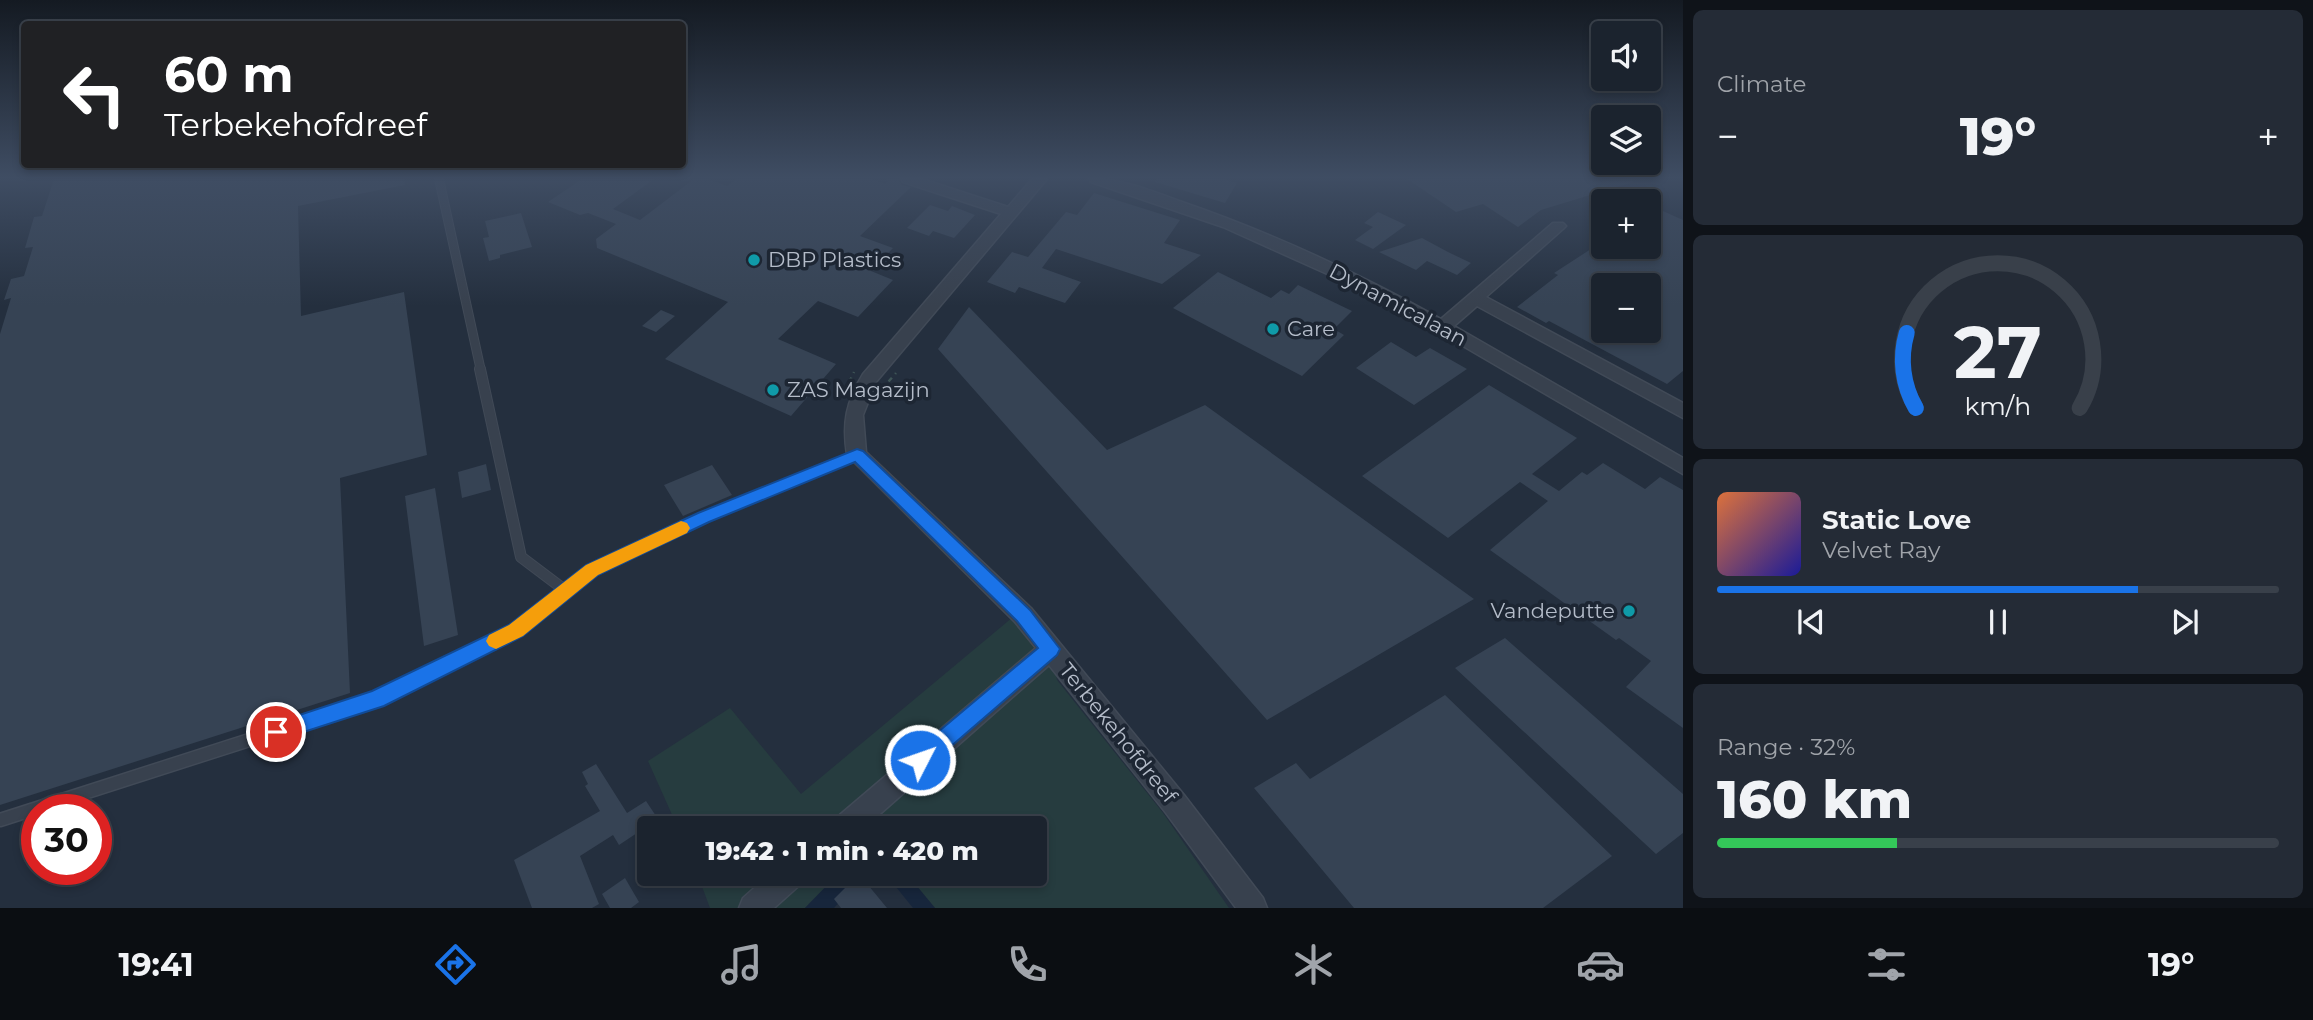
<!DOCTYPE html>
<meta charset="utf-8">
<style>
:root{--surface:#1b232e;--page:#242b36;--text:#f1f3f6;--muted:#a0a4aa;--line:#39404a;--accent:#1a73e8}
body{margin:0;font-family:Montserrat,sans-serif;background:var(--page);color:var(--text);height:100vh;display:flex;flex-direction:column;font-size:26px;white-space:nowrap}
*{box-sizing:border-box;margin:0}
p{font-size:23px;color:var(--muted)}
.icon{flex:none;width:38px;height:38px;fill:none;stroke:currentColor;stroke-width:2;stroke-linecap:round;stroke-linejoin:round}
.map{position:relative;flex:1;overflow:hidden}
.details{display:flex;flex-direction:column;gap:10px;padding:10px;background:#0f1319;width:630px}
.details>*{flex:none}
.top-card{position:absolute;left:21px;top:21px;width:665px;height:147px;border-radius:7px;box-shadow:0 4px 10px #0003,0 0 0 2px var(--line);background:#202124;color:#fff;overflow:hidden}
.controls{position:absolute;left:1591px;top:21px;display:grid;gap:14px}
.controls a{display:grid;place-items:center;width:70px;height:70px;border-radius:7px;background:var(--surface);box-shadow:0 4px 10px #0003,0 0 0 2px var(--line);font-size:35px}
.speed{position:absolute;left:21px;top:794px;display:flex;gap:14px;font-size:35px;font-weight:700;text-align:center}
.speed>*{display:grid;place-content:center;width:91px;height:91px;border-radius:50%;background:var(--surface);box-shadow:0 4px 10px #0003,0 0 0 2px var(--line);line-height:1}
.speed .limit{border:10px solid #d22;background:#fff;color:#111}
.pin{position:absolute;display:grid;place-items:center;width:60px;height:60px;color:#fff;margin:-30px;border:4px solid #fff;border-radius:50%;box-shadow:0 2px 7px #0007}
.me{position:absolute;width:77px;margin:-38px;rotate:49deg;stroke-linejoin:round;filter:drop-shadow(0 0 5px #0008)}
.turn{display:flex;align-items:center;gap:24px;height:147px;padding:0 28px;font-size:32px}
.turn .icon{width:91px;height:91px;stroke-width:2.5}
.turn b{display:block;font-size:49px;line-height:60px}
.big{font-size:52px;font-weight:800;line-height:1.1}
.details .card{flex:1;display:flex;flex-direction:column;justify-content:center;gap:10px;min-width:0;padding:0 24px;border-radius:10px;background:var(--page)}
.details .dial{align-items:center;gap:0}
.dial svg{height:182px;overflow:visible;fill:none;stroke:var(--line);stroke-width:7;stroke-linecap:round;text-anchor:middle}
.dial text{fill:var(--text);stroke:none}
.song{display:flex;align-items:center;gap:21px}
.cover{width:84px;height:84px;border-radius:10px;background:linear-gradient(135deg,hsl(20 70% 55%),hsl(240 70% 35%))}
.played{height:7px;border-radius:4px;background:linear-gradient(90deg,var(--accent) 75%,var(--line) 75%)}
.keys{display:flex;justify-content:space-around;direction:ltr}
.heat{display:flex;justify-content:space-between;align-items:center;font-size:38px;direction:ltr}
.charge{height:10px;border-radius:5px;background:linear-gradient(90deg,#34c759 32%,var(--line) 0)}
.trip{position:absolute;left:637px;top:816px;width:410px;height:70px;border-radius:7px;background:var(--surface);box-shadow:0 4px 10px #0003,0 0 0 2px var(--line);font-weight:800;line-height:70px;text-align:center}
.tabs{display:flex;height:112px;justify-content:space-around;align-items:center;background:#0b0e12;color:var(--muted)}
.tabs .icon{width:49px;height:49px}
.tabs .active{color:var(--accent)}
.tabs b{font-size:32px;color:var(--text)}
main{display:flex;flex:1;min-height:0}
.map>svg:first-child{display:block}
.green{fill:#263c3f}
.water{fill:#17263c}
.building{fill:#364354;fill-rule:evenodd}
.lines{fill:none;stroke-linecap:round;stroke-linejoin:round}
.lane-far2-casing{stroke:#414a57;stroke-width:10}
.lane-far1-casing{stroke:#414a57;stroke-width:12}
.lane-casing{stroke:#414a57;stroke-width:15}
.street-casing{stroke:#414a57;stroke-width:3}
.path{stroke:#3f5557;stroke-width:2.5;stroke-dasharray:5 5;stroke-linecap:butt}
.lane-far2{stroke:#38414e;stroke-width:8}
.lane-far1{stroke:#38414e;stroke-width:10}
.lane{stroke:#38414e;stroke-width:12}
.street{fill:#38414e;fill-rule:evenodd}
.route{fill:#1a73e8;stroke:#114b97;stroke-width:2}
.slow{fill:#f59e0b}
.culture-dot{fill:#0f9aa8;stroke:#1d2633;stroke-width:2.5}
.labels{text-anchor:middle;stroke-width:7;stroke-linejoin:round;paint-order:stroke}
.poi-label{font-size:21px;fill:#b4bcc9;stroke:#1d2633;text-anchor:start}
.street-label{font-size:21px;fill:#b4bcc9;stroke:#1d2633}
</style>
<main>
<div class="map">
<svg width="1683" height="908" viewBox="0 0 1683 908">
<rect width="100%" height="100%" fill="#242f3e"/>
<path class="green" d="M1013,617L1051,649L1057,680L1163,813L1229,908H935L906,873H1034V828H678L648,761L730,708L801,794Z
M697,873H839L805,908H710Z"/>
<path class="water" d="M839,873H866L834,908H805Z
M878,873H906L935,908H913L888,877Z"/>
<path class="building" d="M54,179H404L405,185L298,206L301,316L404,292L427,455L340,478L350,693L0,805V334L11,298L4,300L11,279L24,276L33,247L25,248L34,217L42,216Z
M582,179H654L613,209L640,220L694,179H708L727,186L736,179H871L886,184L887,179H898L902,185L911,187L860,236L893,248L871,271L893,280L858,317L818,301L778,339L836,364L791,416L665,359L728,302L597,248L596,239L616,224L588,213L580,215L548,202Z
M1156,179H1224L1237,183L1225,203L1155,182Z
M1407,179H1632L1633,182L1541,210L1518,227L1483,204L1456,212Z
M1094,193L1180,220L1164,243L1201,255L1162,284L1056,249L1042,268L1081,282L1065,303L1019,287L1015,293L987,282L1012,252L1028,257L1066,212L1077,215Z
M930,205L948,211L952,206L975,215L954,238L933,231L929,236L907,228Z
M1654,207L1683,220V371L1667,384L1549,321L1546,323L1517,307L1558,275L1554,273L1594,247H1648V211ZM1603,285H1648V331H1603Z
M1378,212L1406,225L1373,249L1355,240L1373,227L1364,223Z
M521,213L532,247L500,255V258L489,261L483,238L489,237L485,221Z
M1422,238L1448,252L1471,263L1457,275L1427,261L1416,270L1379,252Z
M1218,272L1271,298L1281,290L1289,294L1298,285L1352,311L1334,329L1344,335L1302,376L1173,308Z
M969,307L1107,450L1205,405L1474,599L1267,720L938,349Z
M661,310L675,316L656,332L642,326Z
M1391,342L1416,357L1430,348L1467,369L1414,405L1356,368Z
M1489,385L1577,438L1532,474L1559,491L1582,472L1587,475L1603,463L1645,489L1660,477L1683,490V728L1626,687L1651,661L1619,638L1616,640L1490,550L1548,501L1520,482L1448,538L1362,476Z
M486,464L491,490L462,498L458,472Z
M712,465L732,495L683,516L664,485Z
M435,488L458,635L424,646L405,496Z
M1505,638L1683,794V833L1656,854L1455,668Z
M1445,695L1612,856L1543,908H1354L1254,788L1296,763L1310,779Z
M596,764L627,813L646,801L658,819L619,845L613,835L580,856L599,904L592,908H532L514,860L600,811L585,786L588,784L582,772Z
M859,874L887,908H841L834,899Z
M625,878L639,902L631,908H610L602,894Z"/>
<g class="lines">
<defs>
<path id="lane-far2" d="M439,179L481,371"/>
<path id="lane-far1" d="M480,369L521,557L566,591
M542,610L592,570L704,517L857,455"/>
<path id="lane" d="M0,820L377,699L516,631L544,609"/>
<path id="street" d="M901,179H922L1008,207L1032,179H1047L876,382L863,415L866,452L1031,608L1184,795L1263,898L1267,908H1236L1166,813L1049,665L864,828H831L835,819L1036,648L1015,622L847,455C842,423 846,402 863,374L1001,214L903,182Z
M1089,179C1121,178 1152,191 1182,202C1272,233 1358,273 1441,319L1553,223H1563L1566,226L1563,229L1486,297L1683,403V418L1477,306L1454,326L1683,458V474L1463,346L1354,286L1223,227L1091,182Z
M771,873H805L802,883L774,908H739L743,898Z"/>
</defs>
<use href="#lane-far2" class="lane-far2-casing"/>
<use href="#lane-far1" class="lane-far1-casing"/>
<use href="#lane" class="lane-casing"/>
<use href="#street" class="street-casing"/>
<path class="path" d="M882,389L896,373
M845,391L854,372"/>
<use href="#lane-far2" class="lane-far2"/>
<use href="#lane-far1" class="lane-far1"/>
<use href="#lane" class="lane"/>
<use href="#street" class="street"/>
</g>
<linearGradient id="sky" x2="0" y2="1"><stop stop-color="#141a22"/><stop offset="0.58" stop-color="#3f4d63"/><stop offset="1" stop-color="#3f4d63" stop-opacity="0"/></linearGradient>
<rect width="1683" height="306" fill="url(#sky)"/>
<path class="route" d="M857,449L863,451L1030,610L1060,649L1057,655L927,767L920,770L913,767L910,760L913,753L1038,648L1017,621L855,462L709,522L598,575L523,636L384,706L276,741L269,738L266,732L269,725L372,691L509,625L586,565L698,513Z"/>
<path class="slow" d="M681,521L687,523L690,528L687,533L598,575L523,636L496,649L489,646L486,641L489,635L509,625L586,565Z"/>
<g class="culture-dot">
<circle cx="754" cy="260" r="7"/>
<circle cx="1273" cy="329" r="7"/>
<circle cx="773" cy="390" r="7"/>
<circle cx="1629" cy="611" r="7"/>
</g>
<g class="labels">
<g class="poi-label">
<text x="768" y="267">DBP Plastics</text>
<text x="1287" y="336">Care</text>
<text x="787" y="397">ZAS Magazijn</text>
<text x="1615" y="618" text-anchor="end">Vandeputte</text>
</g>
<g class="street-label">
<text transform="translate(1398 305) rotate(28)" y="7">Dynamicalaan</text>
<text transform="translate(1118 733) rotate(51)" y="7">Terbekehofdreef</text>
</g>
</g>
</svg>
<div class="controls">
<a><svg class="icon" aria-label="sound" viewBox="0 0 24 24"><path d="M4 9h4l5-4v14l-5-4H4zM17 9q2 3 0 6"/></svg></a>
<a><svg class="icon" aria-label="layers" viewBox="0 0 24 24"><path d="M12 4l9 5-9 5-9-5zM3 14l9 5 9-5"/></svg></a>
<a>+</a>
<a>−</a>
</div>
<div class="speed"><div class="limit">30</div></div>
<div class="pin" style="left:276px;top:732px;background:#d93025"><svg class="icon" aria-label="arrive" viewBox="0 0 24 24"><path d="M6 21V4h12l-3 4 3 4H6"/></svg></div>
<svg class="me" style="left:920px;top:760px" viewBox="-20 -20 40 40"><circle r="17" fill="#1a73e8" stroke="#fff" stroke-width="3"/><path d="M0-11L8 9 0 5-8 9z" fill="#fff"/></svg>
<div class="trip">19:42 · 1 min · 420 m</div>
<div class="top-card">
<div class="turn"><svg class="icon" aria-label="left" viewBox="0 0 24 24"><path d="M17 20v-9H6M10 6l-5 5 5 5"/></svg><div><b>60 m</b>Terbekehofdreef</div></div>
</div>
</div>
<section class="details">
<div class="card"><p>Climate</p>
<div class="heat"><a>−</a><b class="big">19°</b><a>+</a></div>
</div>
<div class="card dial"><svg viewBox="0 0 100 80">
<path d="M14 69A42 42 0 1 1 86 69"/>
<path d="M14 69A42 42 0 0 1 10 36" stroke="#1a73e8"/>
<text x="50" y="56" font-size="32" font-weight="700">27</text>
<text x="50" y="72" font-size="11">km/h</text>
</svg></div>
<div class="card">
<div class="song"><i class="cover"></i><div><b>Static Love</b><p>Velvet Ray</p></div></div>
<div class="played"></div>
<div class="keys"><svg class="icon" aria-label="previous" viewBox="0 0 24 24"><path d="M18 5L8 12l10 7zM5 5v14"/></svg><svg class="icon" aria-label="pause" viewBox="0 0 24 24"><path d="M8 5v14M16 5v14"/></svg><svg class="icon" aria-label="next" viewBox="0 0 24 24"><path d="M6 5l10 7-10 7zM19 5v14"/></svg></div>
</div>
<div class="card"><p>Range · 32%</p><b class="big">160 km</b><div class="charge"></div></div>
</section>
</main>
<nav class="tabs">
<b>19:41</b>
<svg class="icon active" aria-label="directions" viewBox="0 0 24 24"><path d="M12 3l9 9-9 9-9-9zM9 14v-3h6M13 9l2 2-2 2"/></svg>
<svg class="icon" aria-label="music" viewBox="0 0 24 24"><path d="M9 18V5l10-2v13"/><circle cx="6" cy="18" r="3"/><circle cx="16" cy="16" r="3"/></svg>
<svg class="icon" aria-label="phone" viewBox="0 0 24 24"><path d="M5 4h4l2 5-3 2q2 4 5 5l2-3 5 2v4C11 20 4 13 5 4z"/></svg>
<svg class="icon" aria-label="climate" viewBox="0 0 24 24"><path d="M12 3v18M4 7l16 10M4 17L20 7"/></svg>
<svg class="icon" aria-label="car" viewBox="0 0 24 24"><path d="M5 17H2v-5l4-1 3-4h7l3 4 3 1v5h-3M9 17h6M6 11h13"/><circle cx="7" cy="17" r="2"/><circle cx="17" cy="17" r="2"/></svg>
<svg class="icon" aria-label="filters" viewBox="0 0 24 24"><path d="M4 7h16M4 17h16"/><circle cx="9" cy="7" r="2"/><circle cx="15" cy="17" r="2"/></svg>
<b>19°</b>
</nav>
